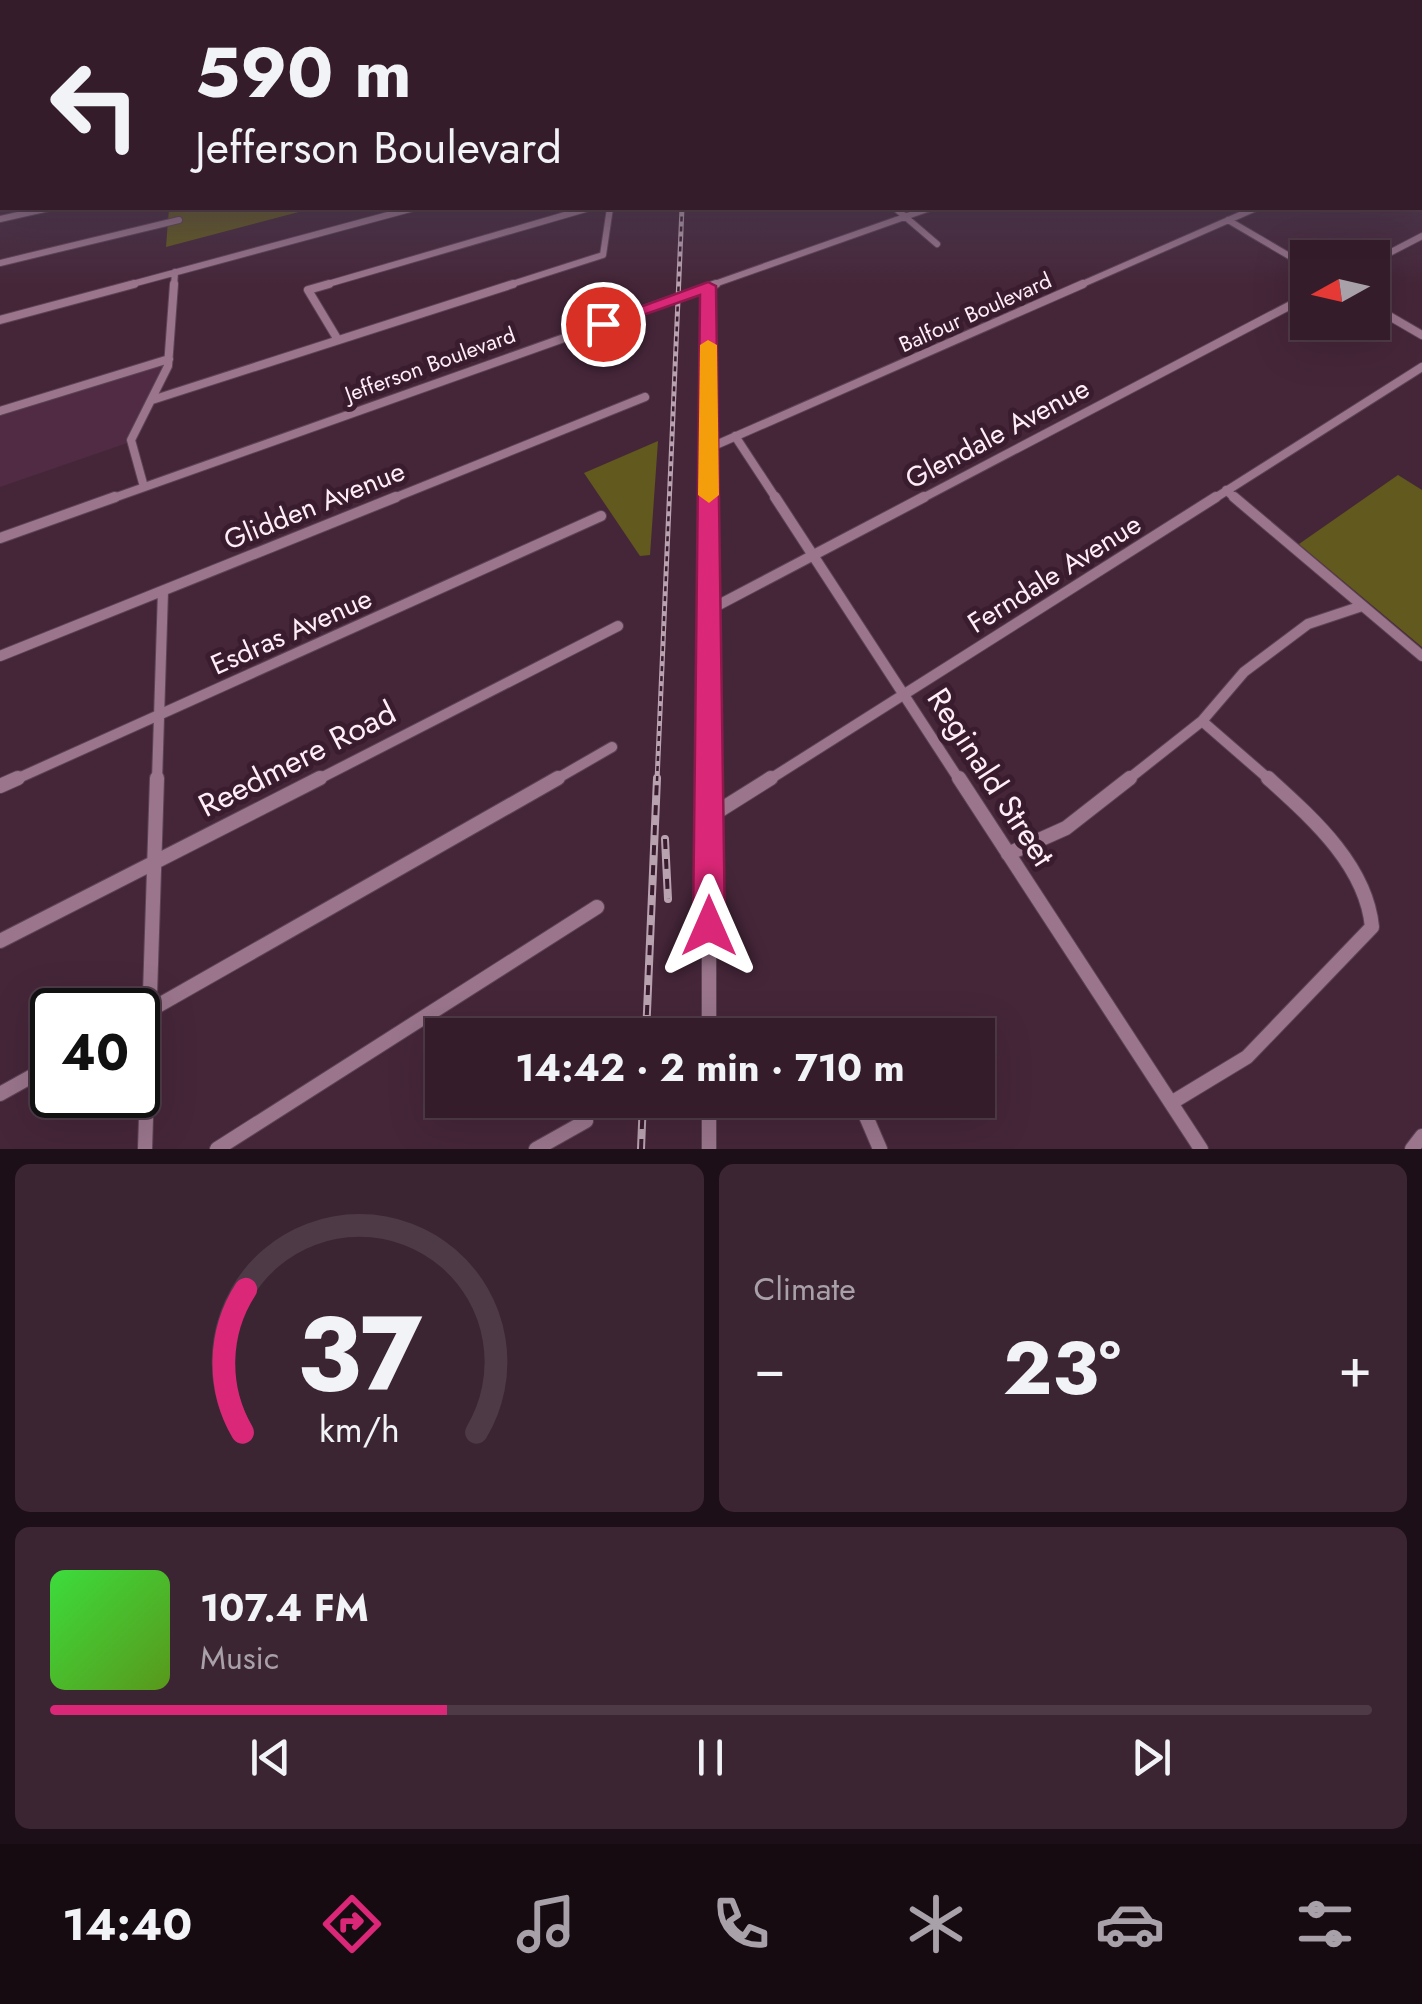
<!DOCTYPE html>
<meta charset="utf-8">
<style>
:root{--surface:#341c2b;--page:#3c2533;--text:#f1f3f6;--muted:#a9a1a9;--line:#4e3a47;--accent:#db2777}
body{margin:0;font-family:Jost,sans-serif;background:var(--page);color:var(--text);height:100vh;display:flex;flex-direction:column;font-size:38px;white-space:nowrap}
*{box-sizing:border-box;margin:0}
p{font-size:32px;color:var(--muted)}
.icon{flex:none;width:55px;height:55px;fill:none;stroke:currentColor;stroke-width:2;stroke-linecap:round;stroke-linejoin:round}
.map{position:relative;height:1149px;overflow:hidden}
.details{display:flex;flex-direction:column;gap:15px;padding:15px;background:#1d0f18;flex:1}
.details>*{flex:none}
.guide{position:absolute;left:0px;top:0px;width:1422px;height:210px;box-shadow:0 10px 40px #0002,0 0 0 2px var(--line);background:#341c2b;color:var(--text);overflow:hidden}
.needle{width:65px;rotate:262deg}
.tools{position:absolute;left:1290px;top:240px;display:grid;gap:20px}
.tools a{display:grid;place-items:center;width:100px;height:100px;border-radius:0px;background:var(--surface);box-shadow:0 10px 40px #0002,0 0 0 2px var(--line);font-size:50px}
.speed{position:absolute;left:30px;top:988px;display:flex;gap:20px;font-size:50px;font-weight:700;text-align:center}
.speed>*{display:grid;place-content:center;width:130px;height:130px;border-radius:50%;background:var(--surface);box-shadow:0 10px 40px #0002,0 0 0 2px var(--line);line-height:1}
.speed .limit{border:5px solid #111;border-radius:15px;background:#fff;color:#111}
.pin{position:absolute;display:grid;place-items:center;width:85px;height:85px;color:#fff;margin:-42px;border:5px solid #fff;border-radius:50%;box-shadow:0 2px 10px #0007}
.me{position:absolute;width:110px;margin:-55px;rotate:0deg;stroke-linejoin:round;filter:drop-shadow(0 0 8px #0008)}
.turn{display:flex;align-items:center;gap:35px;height:210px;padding:0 30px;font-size:45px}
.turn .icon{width:130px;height:130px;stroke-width:2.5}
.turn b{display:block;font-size:70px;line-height:85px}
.big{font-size:75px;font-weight:700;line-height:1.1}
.details .tile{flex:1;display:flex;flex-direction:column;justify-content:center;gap:15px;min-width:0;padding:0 35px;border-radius:15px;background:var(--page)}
.details .dial{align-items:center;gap:0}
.dial svg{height:260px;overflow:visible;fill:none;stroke:var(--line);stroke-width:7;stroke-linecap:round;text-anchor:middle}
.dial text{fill:var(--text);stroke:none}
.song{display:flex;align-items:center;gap:30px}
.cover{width:120px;height:120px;border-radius:15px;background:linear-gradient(135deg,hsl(120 70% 55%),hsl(90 70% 35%))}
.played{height:10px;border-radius:5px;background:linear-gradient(90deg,var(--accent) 30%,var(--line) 30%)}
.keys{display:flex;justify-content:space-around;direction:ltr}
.heat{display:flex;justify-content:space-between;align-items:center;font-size:55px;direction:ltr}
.details .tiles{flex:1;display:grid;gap:15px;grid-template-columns:1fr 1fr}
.tile:last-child{grid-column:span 2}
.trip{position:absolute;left:425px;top:1018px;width:570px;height:100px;border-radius:0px;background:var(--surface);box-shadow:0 10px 40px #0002,0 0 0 2px var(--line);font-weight:700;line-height:100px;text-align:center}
.tab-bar{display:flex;height:160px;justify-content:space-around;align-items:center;background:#150b11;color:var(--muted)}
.tab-bar .icon{width:70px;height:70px}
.tab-bar .on{color:var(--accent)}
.tab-bar b{font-size:45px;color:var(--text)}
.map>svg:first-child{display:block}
.built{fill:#512b44}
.green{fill:#61591d}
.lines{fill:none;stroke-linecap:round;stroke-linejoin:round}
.minor-far3-casing{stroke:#5d4355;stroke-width:8}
.minor-far2-casing{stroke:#5d4355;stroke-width:10}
.minor-far1-casing{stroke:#5d4355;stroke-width:12}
.minor-casing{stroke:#5d4355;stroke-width:16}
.minor-far3{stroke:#9a758c;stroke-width:6}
.minor-far2{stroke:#9a758c;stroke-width:8}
.minor-far1{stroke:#9a758c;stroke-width:10}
.minor{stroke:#9a758c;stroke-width:14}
.rail-far1-casing{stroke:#b9a2b0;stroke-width:5}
.rail-casing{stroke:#b9a2b0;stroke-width:8}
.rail-far1{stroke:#3a1c2f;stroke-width:2.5;stroke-dasharray:5;stroke-linecap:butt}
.rail{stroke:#3a1c2f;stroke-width:4;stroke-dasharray:10;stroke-linecap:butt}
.route{fill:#db2777;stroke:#8e194d;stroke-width:2.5}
.slow{fill:#f59e0b}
.labels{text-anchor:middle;stroke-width:10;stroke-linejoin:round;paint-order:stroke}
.far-street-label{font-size:22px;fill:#ffeef8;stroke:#3a1c2f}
.street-label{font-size:28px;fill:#ffeef8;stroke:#3a1c2f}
.near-street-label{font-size:32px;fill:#ffeef8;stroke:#3a1c2f}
</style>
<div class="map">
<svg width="1422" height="1149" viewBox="0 0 1422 1149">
<rect width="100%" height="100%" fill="#452639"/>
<path class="built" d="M169,363L133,441L0,487V416Z"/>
<path class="green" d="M169,208H314L166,247Z
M658,441L650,555L640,556L584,473Z
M1398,475L1422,490V647L1299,544Z"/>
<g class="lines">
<defs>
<path id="minor-far3" d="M895,208L937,244
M0,219L49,208
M1228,220L1308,267
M1372,262L1422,236
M0,263L179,220
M125,286L414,208
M174,286L175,272
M321,286L589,208
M506,286L603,255L610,208
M709,286L930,208
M1078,286L1256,208"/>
<path id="minor-far2" d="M329,284L308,290L338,340
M709,286V500
M1372,306L1422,335
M0,320L134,284
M152,400L513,284
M0,411L169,359
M735,436L777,500
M709,448L1083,284
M144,487L131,440L168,366L174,284
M1226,490L1237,500
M108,500L716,284
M389,500L645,397
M919,500L1308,296
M1212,500L1422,367"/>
<path id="minor-far1" d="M709,497V781
M775,497L960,781
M1234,497L1422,656
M0,538L115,497
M709,610L924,497
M0,656L396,497
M1202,721L1271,781
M12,781L601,516
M157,781L163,591
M315,781L618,626
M553,781L612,747
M767,781L1216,497
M1126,781L1202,721L1244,672L1308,624L1362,606"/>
<path id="minor" d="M709,778V1035
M959,778L1201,1149
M0,786L18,778
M709,817L771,778
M1008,854L1066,828L1130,778
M0,941L320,778
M138,1017L558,778
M0,1094L52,1065
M709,1100V1149
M859,1100L880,1149
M1171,1103L1247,1057L1372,927C1366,865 1312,818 1268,778
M145,1149L157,778
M217,1149L597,907
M536,1149L586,1121
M1412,1149L1422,1136"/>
</defs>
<use href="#minor-far3" class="minor-far3-casing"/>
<use href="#minor-far2" class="minor-far2-casing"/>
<use href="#minor-far1" class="minor-far1-casing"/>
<use href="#minor" class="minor-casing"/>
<use href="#minor-far3" class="minor-far3"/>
<use href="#minor-far2" class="minor-far2"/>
<use href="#minor-far1" class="minor-far1"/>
<use href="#minor" class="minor"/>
<defs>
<path id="rail-far1" d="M657,781L682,208"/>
<path id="rail" d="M665,839L668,899
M646,1035L657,778
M641,1149L643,1100"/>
</defs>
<use href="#rail-far1" class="rail-far1-casing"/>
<use href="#rail" class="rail-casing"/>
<use href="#rail-far1" class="rail-far1"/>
<use href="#rail" class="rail"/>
</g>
<linearGradient id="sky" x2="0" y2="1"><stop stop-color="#26151f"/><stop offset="0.43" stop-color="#56475f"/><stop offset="1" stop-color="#56475f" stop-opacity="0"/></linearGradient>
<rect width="1422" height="284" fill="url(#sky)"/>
<path class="route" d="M708,282L716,286L725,926L720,937L709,942L698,937L693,926L700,295L609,327L594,324Z"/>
<path class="slow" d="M708,340L717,345L719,495L709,503L698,495L700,345Z"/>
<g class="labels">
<g class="far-street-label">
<text transform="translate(975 312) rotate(-24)" y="8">Balfour Boulevard</text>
<text transform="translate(430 364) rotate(-20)" y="8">Jefferson Boulevard</text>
</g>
<g class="street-label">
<text transform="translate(997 433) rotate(-28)" y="10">Glendale Avenue</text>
<text transform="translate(314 505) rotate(-22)" y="10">Glidden Avenue</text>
<text transform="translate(1054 573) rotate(-32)" y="10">Ferndale Avenue</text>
<text transform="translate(291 631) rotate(-24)" y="10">Esdras Avenue</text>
</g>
<g class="near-street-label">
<text transform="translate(297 759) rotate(-27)" y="11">Reedmere Road</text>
<text transform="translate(991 777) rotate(57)" y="11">Reginald Street</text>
</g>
</g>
</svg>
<div class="tools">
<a><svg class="needle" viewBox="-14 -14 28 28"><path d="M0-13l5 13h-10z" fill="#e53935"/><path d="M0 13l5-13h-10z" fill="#a9a1a9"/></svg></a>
</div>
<div class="speed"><div class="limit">40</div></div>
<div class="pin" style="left:603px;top:324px;background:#d93025"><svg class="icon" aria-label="arrive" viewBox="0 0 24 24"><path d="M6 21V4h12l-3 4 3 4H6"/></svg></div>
<svg class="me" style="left:709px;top:926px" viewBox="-20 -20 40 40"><path d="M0-17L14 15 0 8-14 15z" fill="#db2777" stroke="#fff" stroke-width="4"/></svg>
<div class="trip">14:42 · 2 min · 710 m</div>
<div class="guide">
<div class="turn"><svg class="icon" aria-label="left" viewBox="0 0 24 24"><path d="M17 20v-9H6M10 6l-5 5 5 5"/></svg><div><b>590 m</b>Jefferson Boulevard</div></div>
</div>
</div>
<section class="details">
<div class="tiles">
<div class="tile dial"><svg viewBox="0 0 100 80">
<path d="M14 69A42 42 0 1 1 86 69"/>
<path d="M14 69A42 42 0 0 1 15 25" stroke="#db2777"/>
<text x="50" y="56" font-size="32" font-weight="700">37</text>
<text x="50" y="72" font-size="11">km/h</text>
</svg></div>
<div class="tile"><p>Climate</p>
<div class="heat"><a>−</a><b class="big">23°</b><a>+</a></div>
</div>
<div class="tile">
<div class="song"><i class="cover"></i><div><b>107.4 FM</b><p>Music</p></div></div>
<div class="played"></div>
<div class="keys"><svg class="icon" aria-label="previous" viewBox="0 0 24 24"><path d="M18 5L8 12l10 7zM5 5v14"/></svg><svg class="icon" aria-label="pause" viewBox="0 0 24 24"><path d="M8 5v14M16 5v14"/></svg><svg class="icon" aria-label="next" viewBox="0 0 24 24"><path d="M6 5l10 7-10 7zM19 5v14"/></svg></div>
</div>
</div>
</section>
<nav class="tab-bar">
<b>14:40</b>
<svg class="icon on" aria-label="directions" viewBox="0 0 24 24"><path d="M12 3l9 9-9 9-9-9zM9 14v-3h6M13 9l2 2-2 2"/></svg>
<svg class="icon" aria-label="music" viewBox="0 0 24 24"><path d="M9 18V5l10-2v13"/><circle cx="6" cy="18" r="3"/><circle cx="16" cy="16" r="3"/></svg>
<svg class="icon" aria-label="phone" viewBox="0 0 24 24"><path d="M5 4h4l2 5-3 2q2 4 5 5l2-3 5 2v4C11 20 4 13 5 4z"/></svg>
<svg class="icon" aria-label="climate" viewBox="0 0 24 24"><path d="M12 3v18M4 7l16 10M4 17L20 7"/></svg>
<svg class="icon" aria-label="car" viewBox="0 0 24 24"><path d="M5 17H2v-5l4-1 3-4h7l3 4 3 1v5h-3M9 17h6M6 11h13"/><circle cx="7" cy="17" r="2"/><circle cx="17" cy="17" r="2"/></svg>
<svg class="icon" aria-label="filters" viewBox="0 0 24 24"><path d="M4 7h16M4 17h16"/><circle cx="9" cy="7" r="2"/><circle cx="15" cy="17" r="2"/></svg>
</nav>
